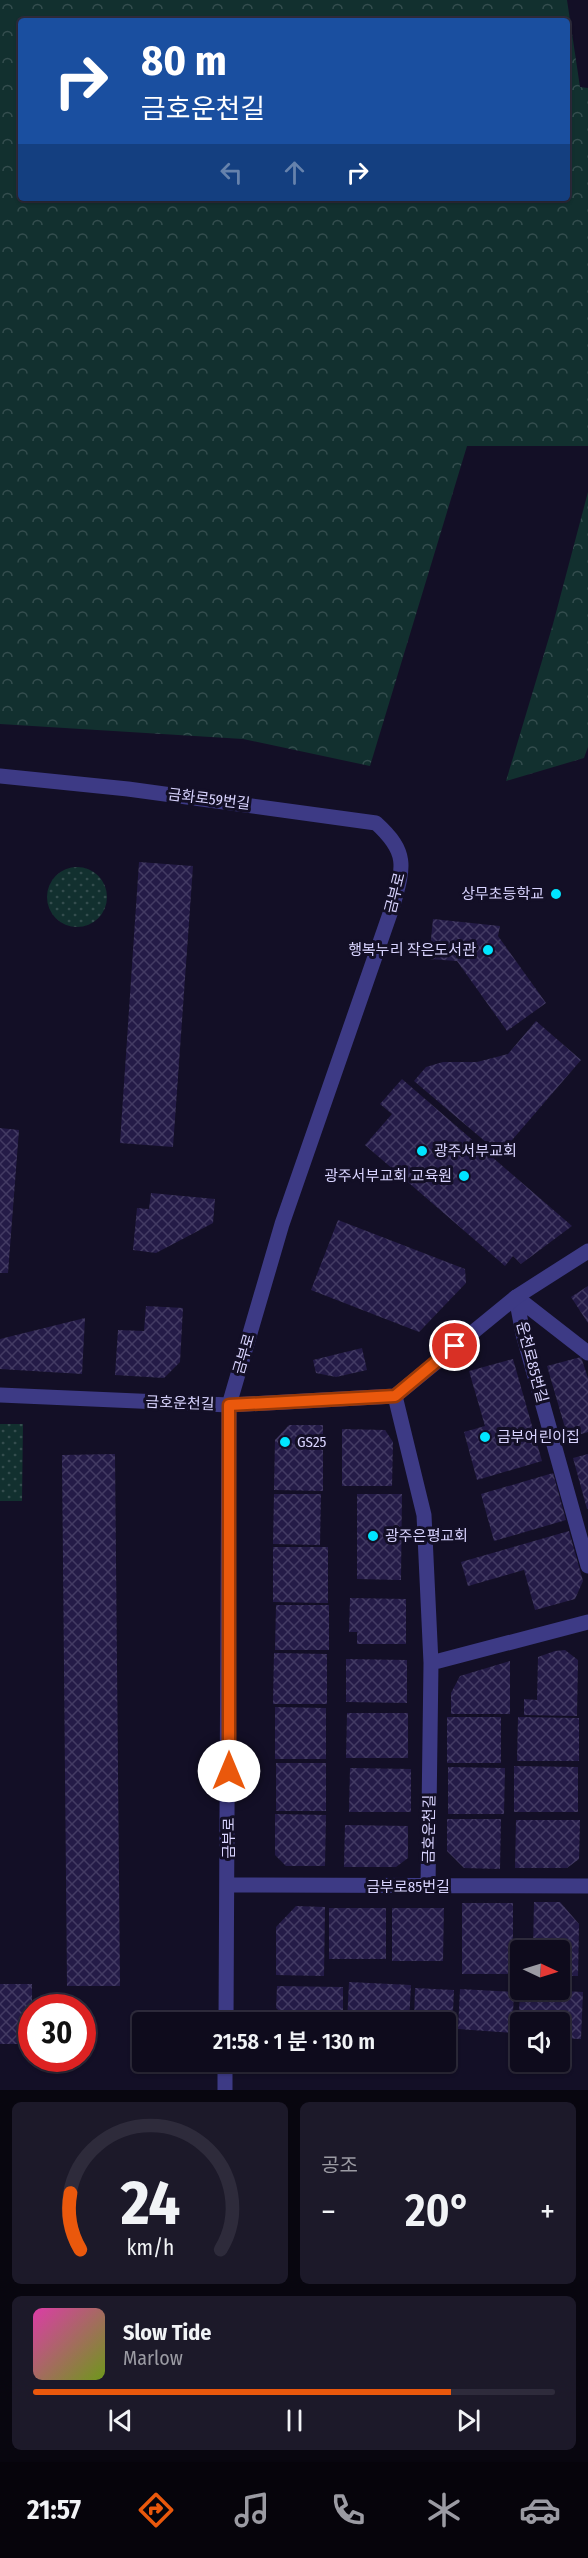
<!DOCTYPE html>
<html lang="ko">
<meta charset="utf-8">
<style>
:root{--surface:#0e0b1c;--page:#1c1929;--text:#f1f3f6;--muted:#9b9ba3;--line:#2e2b3b;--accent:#ea580c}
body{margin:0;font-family:"Fira Sans Condensed","Noto Sans KR",sans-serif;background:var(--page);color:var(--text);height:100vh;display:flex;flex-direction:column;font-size:22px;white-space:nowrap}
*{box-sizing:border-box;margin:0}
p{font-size:20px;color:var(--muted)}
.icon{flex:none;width:33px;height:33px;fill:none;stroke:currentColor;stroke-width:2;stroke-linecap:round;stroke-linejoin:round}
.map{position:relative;height:2090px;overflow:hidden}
.side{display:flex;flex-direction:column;gap:12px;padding:12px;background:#08060f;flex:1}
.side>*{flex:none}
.top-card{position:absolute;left:18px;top:18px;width:552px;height:183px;border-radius:6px;box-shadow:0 2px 4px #0004,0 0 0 2px var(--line);background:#1a4fa0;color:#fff;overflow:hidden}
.needle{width:39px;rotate:94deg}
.fabs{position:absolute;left:510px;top:1940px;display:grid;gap:12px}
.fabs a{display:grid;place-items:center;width:60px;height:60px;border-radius:6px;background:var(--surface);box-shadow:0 2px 4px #0004,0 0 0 2px var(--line);font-size:30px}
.speed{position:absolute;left:18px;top:1994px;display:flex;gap:12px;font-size:30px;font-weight:700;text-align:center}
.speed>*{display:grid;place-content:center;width:78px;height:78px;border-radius:50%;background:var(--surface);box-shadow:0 2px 4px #0004,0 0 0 2px var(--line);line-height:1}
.speed .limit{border:9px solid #d22;background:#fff;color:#111}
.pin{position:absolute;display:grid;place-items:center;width:51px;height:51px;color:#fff;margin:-26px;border:3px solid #fff;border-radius:50%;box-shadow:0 2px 6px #0007}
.me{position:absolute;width:66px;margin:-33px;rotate:0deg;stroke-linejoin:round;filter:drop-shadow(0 0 4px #0008)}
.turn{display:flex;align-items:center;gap:21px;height:126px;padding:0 24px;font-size:27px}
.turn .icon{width:78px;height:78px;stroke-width:2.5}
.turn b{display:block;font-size:42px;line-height:51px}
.lanes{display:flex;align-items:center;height:57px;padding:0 24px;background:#0003;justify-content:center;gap:30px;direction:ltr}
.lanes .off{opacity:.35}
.big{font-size:45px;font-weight:600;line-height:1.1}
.side .card{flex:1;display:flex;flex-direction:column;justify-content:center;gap:9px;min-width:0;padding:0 21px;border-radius:9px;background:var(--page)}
.side .dial{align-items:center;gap:0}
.dial svg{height:156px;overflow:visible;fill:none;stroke:var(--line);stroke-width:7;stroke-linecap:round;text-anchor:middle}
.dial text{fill:var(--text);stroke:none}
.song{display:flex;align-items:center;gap:18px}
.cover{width:72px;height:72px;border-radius:9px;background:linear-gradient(135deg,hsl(320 70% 55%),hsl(80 70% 35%))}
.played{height:6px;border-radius:3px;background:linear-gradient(90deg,var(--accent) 80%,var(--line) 80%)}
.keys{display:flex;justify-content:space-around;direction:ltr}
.heat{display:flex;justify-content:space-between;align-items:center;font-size:33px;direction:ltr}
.side .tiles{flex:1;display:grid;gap:12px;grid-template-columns:1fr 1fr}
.card:last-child{grid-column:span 2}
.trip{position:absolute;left:132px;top:2012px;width:324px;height:60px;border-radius:6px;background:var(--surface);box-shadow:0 2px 4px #0004,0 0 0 2px var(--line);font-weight:600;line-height:60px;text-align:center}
.tab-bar{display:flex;height:96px;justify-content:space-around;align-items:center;background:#06040b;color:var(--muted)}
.tab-bar .icon{width:42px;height:42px}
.tab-bar .selected{color:var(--accent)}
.tab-bar b{font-size:27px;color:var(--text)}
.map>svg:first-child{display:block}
.grass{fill:url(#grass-dots)}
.forest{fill:url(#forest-crowns);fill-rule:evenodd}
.building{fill:url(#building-cross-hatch)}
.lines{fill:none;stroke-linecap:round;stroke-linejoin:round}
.lane{stroke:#3d3a85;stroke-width:15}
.street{stroke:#3d3a85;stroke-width:15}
.route-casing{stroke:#983908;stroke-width:15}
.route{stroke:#ea580c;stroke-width:10}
.poi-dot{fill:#00e5ff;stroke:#130f26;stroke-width:2}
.labels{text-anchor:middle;stroke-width:6;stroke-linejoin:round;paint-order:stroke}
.street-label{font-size:15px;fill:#d9d4ff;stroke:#130f26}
.poi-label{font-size:15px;fill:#d9d4ff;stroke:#130f26;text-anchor:start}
</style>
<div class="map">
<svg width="588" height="2090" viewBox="0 0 588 2090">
<defs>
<pattern id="grass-dots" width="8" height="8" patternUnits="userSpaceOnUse" patternTransform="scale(1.5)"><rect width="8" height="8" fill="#12302f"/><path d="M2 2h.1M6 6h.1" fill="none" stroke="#344d4e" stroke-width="1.8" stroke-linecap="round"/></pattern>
<pattern id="forest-crowns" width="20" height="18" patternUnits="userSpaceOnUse" patternTransform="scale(1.5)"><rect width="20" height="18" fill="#12302f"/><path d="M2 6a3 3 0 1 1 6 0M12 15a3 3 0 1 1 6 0" fill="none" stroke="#344d4e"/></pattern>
<pattern id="building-cross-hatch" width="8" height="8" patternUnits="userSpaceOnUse" patternTransform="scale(1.5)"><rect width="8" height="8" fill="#241b47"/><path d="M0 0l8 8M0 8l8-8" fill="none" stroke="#433b63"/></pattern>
</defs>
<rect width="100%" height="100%" fill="#130f26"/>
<path class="grass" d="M47 897a30 30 0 1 1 60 0a30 30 0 1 1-60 0Z
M0,1424H23L22,1501H0Z"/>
<path class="forest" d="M0,0H567L580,87L588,88V446H467L370,766L243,739L0,724ZM21,21H567V198H21Z
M588,492V747L584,758L506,781L553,624Z"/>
<path class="building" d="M139,862L193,866L173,1147L120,1143Z
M433,919L500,926L498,936L546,1003L507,1031L457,961L429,959Z
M536,1021L581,1060L500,1154L414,1081L426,1067L443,1062H477L508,1054Z
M402,1079L572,1226L521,1264L513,1256L505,1266L365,1145L392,1114L380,1104Z
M0,1128L19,1130L8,1273H0Z
M151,1193L215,1199L213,1223L156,1253L133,1250L137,1208L149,1209Z
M338,1220L465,1269L466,1283L419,1332L311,1290Z
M588,1286V1323L571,1297Z
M146,1306L183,1308L180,1362L164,1378L115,1375L118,1330L144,1331Z
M85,1318L82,1374L0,1369V1339Z
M362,1348L367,1370L336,1377L316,1373L313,1360Z
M581,1357L588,1378V1432L568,1438L547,1366Z
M513,1359L542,1461L477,1480L464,1432L485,1426L469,1371Z
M289,1425H323V1491L274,1490L275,1440Z
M342,1429L385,1430L393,1442L392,1486H342Z
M115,1454L120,1986H67L62,1455Z
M588,1454V1509H587L573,1458Z
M553,1473L566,1520L494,1541L481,1494Z
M274,1494H321L320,1545L273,1544Z
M357,1494H402L401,1580L357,1579Z
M569,1531L583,1581L575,1599L535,1610L524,1570L468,1586L461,1562Z
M273,1547H328V1603L273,1602Z
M350,1598L406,1599V1644H357V1632H349Z
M276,1605H329V1650H275Z
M565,1650L578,1660L577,1716L524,1715V1699L537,1700L538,1657L555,1651Z
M274,1653L327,1654V1704H273Z
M346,1659L407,1660V1703L346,1702Z
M510,1661V1714H451V1693L460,1676Z
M275,1707L326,1708V1759H275Z
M347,1713H408V1758H346Z
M447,1717H501V1763H447Z
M518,1717L579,1718V1761H517Z
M276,1763H326V1811H276Z
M514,1766L578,1767V1812H514Z
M448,1767L505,1768L504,1814H448Z
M350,1768L411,1769V1812H349Z
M275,1814L326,1815L325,1866H286L275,1855Z
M447,1819H501L500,1869L464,1868L447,1851Z
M516,1820H580L579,1859L567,1868H515Z
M345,1825L408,1826V1858L396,1867H344Z
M534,1902H560L579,1924L578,1976H560V1950H533Z
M462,1903H513V1974H462Z
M296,1906L325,1907L324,1976L276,1975V1927Z
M329,1908H386V1959H329Z
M392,1908H444L443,1961H392Z
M349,1982L411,1985L409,2022H347Z
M0,1984H32V2044H0Z
M277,1986L343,1987V2022H291L276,2008Z
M415,1988L454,1990L452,2032H446V2022H414Z
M460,1989L514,1992L512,2033L458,2029Z
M520,1989L583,1992L581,2039L560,2038V2022H520V2036H518Z"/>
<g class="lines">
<path class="lane" d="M516,1297L523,1334L588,1566
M516,1297L588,1353"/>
<path class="street" d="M0,776L128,789L376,823C408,852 404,866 393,905L282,1224L229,1405L226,2022
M0,1395L229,1405L395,1396L516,1297L588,1251
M395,1396L424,1515L431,1663L428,1887
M431,1663L588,1622
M229,1885L588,1886
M225,2090V2061"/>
</g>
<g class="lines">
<defs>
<path id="route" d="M229,1771V1405L395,1396L455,1346"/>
</defs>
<use href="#route" class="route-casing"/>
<use href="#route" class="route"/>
</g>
<g class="poi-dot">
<circle cx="556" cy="894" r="6"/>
<circle cx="488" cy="950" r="6"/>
<circle cx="422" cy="1151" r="6"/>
<circle cx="464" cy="1176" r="6"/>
<circle cx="485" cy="1437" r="6"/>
<circle cx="285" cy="1442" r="6"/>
<circle cx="373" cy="1536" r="6"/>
</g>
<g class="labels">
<g class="street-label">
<text transform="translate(209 799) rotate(7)" y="5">금화로59번길</text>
<text transform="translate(395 893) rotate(-76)" y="5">금부로</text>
<text transform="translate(244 1354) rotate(-74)" y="5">금부로</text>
<text transform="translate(532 1362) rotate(75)" y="5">운천로85번길</text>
<text transform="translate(180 1403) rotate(2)" y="5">금호운천길</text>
<text transform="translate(429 1829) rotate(-89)" y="5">금호운천길</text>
<text transform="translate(229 1838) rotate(-90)" y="5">금부로</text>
<text x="408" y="1892">금부로85번길</text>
</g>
<g class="poi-label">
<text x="544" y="899" text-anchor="end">상무초등학교</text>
<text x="476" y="955" text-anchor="end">행복누리 작은도서관</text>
<text x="434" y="1156">광주서부교회</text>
<text x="452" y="1181" text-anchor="end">광주서부교회 교육원</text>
<text x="497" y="1442">금부어린이집</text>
<text x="297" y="1447">GS25</text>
<text x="385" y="1541">광주은평교회</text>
</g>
</g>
</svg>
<div class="fabs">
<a><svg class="needle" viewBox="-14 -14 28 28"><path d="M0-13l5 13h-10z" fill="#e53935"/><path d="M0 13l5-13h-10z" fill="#9b9ba3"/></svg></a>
<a><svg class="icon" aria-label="sound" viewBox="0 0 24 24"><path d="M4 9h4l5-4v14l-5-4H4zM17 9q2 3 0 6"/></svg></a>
</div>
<div class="speed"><div class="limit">30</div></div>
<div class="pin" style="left:455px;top:1346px;background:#d93025"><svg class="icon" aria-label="arrive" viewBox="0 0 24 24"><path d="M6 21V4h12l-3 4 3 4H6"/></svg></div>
<svg class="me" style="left:229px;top:1771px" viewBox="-20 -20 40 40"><circle r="19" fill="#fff"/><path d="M0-13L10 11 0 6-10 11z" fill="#ea580c"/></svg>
<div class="trip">21:58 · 1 분 · 130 m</div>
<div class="top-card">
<div class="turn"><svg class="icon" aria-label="right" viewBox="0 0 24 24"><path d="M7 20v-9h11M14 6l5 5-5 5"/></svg><div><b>80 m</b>금호운천길</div></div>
<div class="lanes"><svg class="icon off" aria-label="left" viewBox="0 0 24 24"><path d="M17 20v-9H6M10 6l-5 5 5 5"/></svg><svg class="icon off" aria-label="ahead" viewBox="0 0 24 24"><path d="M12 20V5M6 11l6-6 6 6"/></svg><svg class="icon" aria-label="right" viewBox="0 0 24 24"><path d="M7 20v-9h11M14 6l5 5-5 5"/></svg></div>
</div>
</div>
<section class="side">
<div class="tiles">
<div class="card dial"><svg viewBox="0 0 100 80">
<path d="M14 69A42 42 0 1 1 86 69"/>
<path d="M14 69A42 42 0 0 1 9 40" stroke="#ea580c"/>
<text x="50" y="56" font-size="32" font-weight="700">24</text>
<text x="50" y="72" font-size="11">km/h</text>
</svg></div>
<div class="card"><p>공조</p>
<div class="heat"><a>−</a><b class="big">20°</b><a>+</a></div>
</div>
<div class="card">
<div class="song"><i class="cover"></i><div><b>Slow Tide</b><p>Marlow</p></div></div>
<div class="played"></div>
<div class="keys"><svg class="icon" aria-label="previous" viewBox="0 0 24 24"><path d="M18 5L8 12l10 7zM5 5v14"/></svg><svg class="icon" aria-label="pause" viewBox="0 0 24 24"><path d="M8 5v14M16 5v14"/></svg><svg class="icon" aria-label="next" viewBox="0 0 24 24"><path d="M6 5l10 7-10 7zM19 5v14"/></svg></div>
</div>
</div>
</section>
<nav class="tab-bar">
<b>21:57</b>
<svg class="icon selected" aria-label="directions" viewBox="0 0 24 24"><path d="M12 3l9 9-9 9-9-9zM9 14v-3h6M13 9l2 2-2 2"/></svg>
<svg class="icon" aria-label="music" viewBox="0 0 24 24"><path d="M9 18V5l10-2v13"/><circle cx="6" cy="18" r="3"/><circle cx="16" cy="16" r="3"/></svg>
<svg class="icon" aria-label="phone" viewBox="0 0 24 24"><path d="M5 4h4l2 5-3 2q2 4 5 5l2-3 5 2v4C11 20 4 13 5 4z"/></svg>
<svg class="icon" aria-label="climate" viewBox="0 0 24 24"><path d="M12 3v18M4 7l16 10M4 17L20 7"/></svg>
<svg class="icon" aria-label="car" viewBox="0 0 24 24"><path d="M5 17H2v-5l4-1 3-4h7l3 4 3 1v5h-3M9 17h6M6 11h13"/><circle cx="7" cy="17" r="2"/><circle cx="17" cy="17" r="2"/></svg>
</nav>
